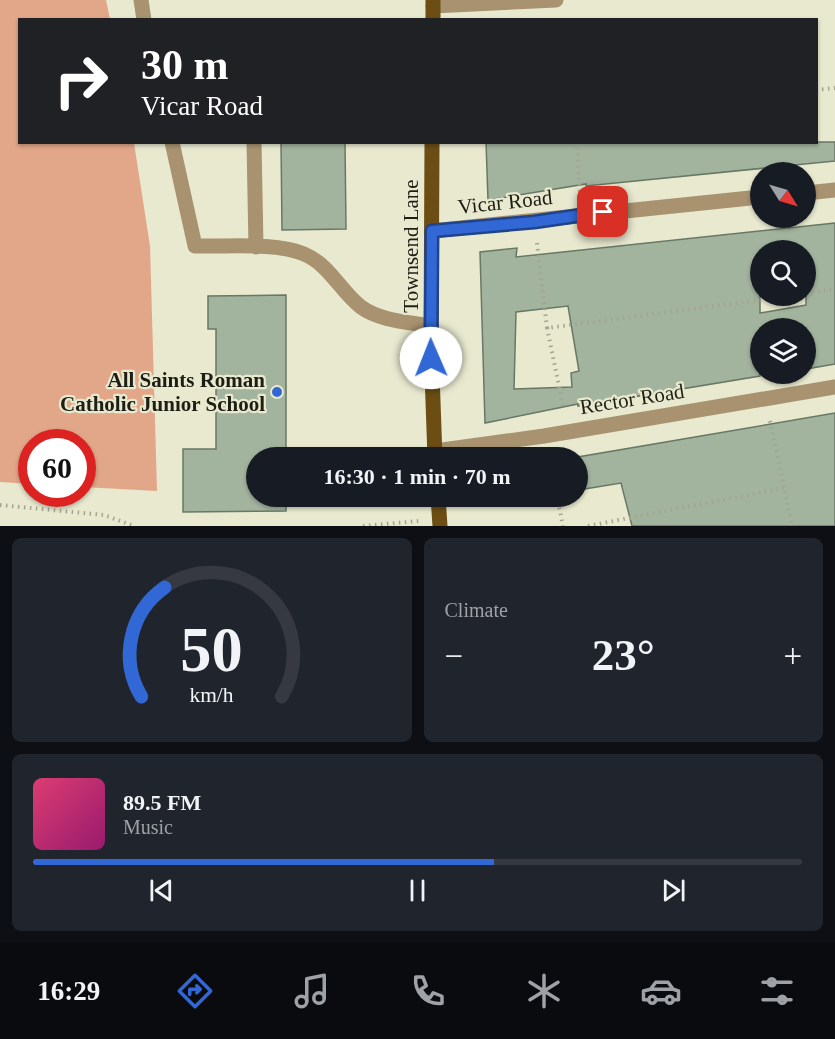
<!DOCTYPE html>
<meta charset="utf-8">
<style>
:root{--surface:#171b24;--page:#20242c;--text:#f1f3f6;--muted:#9ea1a6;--line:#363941;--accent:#3168d6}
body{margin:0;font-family:Georgia,serif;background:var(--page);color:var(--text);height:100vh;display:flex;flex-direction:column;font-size:22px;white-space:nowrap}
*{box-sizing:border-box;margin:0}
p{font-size:20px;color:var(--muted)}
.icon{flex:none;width:33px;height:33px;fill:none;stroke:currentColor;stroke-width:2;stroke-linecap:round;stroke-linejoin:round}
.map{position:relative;height:526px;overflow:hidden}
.sheet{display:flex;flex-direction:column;gap:12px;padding:12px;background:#0d0f14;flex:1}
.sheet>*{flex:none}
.top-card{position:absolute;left:18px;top:18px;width:800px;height:126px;border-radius:0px;box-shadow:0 2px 4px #0004;background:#202124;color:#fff;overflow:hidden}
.needle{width:39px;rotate:127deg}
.controls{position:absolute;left:750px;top:162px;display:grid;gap:12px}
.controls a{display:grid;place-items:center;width:66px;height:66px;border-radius:50%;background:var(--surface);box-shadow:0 2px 4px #0004;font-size:30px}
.speed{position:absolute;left:18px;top:429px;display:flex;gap:12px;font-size:30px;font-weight:700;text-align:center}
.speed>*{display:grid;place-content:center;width:78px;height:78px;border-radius:50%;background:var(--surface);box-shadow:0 2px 4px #0004;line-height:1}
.speed .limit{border:9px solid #d22;background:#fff;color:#111}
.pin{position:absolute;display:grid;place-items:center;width:51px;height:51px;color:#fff;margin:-26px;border-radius:12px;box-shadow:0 3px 9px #0006}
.me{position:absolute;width:66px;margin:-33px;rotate:359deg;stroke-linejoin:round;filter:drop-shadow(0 0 4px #0008)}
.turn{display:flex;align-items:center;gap:21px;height:126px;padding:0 24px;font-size:27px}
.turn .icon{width:78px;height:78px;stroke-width:2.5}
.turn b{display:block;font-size:42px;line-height:51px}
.big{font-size:45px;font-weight:800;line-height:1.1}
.sheet .widget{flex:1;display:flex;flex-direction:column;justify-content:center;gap:9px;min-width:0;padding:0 21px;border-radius:9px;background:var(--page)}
.sheet .dial{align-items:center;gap:0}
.dial svg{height:156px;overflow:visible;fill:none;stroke:var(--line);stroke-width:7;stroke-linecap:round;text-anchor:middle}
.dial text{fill:var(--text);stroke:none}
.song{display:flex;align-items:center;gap:18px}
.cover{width:72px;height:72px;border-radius:9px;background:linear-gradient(135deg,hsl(340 70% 55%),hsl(320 70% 35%))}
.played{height:6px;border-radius:3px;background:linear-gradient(90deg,var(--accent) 60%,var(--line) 60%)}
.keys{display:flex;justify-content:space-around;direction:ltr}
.heat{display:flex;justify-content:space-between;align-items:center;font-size:33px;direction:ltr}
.sheet .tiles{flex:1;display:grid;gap:12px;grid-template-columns:1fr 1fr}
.widget:last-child{grid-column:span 2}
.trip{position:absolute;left:246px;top:447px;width:342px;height:60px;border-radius:30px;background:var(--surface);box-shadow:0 2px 4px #0004;font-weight:800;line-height:60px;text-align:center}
.tab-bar{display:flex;height:96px;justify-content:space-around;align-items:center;background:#090b0e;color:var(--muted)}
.tab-bar .icon{width:42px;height:42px}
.tab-bar .selected{color:var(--accent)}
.tab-bar b{font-size:27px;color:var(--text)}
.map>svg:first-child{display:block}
.green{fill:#e2a688}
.building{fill:#a2b39e;stroke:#697865;stroke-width:1.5;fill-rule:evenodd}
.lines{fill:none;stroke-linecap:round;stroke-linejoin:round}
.path{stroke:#a4a590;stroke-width:4;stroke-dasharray:1.5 4.5;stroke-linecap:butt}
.lane{stroke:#a8926f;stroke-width:15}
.street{stroke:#a8926f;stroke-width:15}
.primary{stroke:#6c4d13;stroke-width:15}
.route-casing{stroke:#20448b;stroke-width:15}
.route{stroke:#3168d6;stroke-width:10}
.poi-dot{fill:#3168d6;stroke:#e8e9cf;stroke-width:2}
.labels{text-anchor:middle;stroke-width:4.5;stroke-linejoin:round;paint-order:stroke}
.street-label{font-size:21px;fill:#1d1e14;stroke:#e8e9cf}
.poi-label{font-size:21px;font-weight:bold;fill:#1d1e14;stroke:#e8e9cf;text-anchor:end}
</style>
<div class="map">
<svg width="835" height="526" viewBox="0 0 835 526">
<rect width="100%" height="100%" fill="#e8e9cf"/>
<path class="green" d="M0,0H106L110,19L20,20V142L134,143L150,246L157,491L83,487L82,442H32L31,484L0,482Z"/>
<path class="building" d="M281,142H345L346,229L282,230Z
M486,142H835V161L586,186V184L488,200Z
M835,223V364L806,369V328H760V376L578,406V404L485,423L480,252L517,248L516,257ZM760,250H806V305L760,313ZM568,306L579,371L571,373L572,387L514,389L516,312Z
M286,295V458H256V496H286V511L183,512V449H216V329H208V296Z
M835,413V526H632L621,483L578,490V457Z"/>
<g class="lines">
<path class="path" d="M816,90L835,88
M577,142L580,195
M537,243L547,328L790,296
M806,293L835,289
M547,328L564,410
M770,421L792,526
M557,496L563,526
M0,505L104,515L134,526
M363,526L419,521
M588,526L784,488"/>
<path class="lane" d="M141,0L144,20
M172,142L195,246C226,247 277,242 304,254C330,265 340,291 361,307C380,321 409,322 431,326
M254,142L256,247"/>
<path class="street" d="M433,6L556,0
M806,193L835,190
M432,231L760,197
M435,451L544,436L835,387"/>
<path class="primary" d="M433,20V0
M432,142L431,345L435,458
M438,496L440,526"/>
</g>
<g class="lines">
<defs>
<path id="route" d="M431,358L432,231L534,222L603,212"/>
</defs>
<use href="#route" class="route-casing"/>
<use href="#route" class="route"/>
</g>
<circle class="poi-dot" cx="277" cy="392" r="6"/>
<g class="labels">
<g class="street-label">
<text transform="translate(505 202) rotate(-6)" y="7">Vicar Road</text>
<text transform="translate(411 246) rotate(-90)" y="7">Townsend Lane</text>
<text transform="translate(632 399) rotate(-9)" y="7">Rector Road</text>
</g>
<g class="poi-label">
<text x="265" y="387">All Saints Roman<tspan x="265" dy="24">Catholic Junior School</tspan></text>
</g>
</g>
</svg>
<div class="controls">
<a><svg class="needle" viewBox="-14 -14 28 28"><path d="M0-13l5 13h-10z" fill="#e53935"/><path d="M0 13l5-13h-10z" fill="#9ea1a6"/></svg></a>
<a><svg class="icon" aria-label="search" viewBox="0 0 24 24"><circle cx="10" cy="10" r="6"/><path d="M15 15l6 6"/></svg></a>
<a><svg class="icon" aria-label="layers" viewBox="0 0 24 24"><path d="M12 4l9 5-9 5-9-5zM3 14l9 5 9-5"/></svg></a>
</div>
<div class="speed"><div class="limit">60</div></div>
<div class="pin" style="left:603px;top:212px;background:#d93025"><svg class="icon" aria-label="arrive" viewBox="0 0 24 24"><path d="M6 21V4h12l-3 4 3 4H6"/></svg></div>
<svg class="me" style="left:431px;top:358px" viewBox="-20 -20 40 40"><circle r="19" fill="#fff"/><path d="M0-13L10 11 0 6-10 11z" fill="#3168d6"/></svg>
<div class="trip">16:30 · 1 min · 70 m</div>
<div class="top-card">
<div class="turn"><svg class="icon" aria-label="right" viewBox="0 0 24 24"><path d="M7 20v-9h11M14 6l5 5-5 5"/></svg><div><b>30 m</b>Vicar Road</div></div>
</div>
</div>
<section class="sheet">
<div class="tiles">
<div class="widget dial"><svg viewBox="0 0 100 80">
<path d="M14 69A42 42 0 1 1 86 69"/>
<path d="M14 69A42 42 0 0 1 26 13" stroke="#3168d6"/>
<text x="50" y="56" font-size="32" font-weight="700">50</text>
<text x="50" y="72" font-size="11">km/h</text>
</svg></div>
<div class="widget"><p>Climate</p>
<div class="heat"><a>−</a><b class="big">23°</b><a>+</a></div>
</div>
<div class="widget">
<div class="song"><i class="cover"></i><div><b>89.5 FM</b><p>Music</p></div></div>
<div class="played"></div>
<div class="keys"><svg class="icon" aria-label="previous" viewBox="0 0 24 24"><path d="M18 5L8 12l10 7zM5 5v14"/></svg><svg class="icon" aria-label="pause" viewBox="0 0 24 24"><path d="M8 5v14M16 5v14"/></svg><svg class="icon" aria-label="next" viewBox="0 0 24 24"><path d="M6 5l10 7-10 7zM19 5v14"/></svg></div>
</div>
</div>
</section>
<nav class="tab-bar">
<b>16:29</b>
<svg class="icon selected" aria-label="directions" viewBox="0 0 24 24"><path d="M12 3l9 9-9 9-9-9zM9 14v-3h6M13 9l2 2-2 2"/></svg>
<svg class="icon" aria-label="music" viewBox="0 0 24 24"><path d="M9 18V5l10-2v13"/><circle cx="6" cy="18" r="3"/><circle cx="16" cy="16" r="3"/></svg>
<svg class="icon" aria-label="phone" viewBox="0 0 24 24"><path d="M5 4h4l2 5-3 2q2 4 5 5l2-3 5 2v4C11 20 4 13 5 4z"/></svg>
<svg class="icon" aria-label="climate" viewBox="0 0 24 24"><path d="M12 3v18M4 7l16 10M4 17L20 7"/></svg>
<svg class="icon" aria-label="car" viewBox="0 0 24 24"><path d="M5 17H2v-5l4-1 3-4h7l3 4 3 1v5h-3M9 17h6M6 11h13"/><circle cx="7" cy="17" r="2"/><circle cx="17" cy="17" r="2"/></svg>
<svg class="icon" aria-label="filters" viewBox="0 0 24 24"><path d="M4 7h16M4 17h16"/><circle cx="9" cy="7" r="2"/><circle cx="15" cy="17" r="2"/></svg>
</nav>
